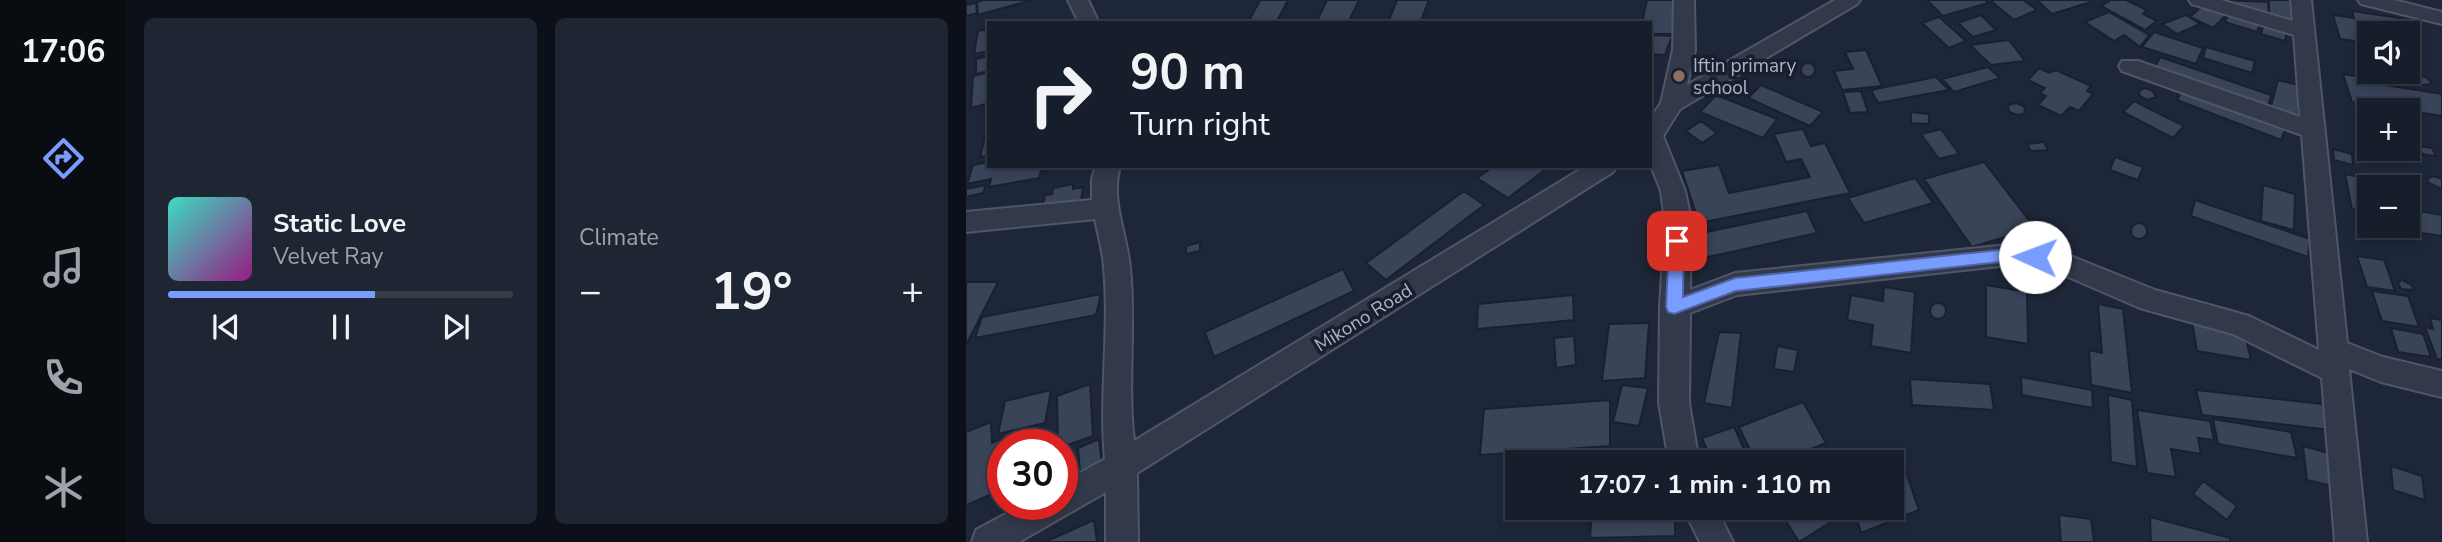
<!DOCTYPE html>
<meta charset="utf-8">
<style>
:root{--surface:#161d2b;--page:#1f2633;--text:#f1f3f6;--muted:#9ea2a9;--line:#353b47;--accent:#799cff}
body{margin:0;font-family:"Nunito Sans",sans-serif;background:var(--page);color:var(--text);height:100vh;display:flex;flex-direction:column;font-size:26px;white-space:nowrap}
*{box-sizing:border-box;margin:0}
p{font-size:23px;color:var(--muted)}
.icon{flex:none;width:38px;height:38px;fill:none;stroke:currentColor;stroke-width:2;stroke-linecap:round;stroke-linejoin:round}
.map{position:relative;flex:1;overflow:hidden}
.details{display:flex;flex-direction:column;gap:18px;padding:18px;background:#0c1018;width:840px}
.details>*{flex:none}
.top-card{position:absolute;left:21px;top:21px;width:665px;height:147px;border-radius:0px;box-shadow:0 4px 10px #0003,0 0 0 2px var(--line);background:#161d2b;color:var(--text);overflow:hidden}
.tools{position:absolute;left:1391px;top:21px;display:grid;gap:14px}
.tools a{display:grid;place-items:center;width:63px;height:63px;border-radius:0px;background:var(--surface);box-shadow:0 4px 10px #0003,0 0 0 2px var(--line);font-size:35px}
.speed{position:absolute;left:21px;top:429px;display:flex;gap:14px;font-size:35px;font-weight:700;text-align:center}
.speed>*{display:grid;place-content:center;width:91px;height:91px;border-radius:50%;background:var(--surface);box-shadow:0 4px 10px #0003,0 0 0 2px var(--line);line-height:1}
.speed .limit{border:10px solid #d22;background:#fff;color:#111}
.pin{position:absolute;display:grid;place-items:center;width:60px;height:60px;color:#fff;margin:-30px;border-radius:14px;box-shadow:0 4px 10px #0006}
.me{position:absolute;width:77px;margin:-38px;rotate:272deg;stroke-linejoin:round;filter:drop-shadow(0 0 5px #0008)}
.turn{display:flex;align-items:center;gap:24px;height:147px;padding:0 28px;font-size:32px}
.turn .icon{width:91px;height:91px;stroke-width:2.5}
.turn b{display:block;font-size:49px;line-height:60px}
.big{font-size:52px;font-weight:700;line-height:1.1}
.details .card{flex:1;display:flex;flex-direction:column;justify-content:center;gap:10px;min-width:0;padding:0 24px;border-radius:10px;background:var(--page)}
.song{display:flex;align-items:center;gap:21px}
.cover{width:84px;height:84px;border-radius:10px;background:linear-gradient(135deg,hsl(170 70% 55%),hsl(310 70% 35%))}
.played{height:7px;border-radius:4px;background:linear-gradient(90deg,var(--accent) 60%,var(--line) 60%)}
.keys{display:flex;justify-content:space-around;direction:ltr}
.heat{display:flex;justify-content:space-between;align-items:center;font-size:38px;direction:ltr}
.details .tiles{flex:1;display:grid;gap:18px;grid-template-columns:repeat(2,1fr)}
.trip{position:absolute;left:539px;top:450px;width:399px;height:70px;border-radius:0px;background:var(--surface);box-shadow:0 4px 10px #0003,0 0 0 2px var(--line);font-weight:700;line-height:70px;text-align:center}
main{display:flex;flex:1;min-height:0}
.menu{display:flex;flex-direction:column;width:126px;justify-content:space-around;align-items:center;background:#090c11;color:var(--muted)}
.menu .icon{width:49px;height:49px}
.menu .active{color:var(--accent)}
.menu b{font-size:32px;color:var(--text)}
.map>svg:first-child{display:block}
.building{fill:#3a4459;stroke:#1a2030;stroke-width:2}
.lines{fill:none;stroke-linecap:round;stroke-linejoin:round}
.street-casing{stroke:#505667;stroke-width:4}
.street{fill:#32394a;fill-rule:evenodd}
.route{fill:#799cff;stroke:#4f65a6;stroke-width:2}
.education-dot{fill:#8d6e63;stroke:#181e2e;stroke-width:2.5}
.labels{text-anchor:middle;stroke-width:7;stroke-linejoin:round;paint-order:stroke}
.poi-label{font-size:19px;fill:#acb3c6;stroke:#181e2e;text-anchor:start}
.street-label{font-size:19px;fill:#acb3c6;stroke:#181e2e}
</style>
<main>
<nav class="menu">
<b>17:06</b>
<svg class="icon active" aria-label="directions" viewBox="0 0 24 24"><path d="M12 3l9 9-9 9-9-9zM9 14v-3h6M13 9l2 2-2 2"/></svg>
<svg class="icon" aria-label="music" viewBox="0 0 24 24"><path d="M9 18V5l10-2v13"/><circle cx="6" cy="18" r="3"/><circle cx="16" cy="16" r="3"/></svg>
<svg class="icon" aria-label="phone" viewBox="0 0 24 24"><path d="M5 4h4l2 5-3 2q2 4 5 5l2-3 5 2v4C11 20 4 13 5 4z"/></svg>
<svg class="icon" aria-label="climate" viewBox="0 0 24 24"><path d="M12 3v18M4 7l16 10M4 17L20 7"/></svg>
</nav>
<section class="details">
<div class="tiles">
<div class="card">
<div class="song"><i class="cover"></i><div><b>Static Love</b><p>Velvet Ray</p></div></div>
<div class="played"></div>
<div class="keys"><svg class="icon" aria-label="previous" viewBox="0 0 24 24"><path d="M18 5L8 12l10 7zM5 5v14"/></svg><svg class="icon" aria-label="pause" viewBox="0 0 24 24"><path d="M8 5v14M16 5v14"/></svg><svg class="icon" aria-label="next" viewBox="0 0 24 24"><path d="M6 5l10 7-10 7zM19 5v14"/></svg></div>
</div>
<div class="card"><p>Climate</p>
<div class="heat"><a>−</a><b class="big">19°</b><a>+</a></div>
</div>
</div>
</section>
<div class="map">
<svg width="1476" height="542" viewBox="0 0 1476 542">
<rect width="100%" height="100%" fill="#1e2739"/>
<path class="building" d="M18,0H66L12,15L11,2Z
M294,0H322L310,23H282Z
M361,0H393L382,23H350Z
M431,0H463L454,23H422Z
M681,0H712L707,34H684V23H676Z
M961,0H1019L1022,3L977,16Z
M1024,0H1057L1071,10L1048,20Z
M1071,0H1123L1125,2L1086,14Z
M1145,0H1160L1181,10L1177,14L1191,21L1179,30L1135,6Z
M1253,0L1302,2L1303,14Z
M1303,0H1328L1327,22L1303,15Z
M10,3L11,13L0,16V5Z
M1237,5L1260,15L1247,28L1224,17Z
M1264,11L1295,21L1291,32L1259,22Z
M1386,11L1433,18L1439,33H1404V43L1374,39L1367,15L1388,18Z
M1143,12L1183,35L1174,47L1158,35L1148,41L1119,22Z
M1015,15L1030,30L1007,37L992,23Z
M1220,15L1234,24L1211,34L1196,24Z
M973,17L1000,41L983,48L956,23Z
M1298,23L1321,30L1319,41L1295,34Z
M23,29V51L8,54L12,31Z
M1188,32L1237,48L1230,64L1176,47Z
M684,35L706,36L699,55L684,54Z
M1043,40L1059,61L1025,65L1004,45Z
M1240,47L1289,61L1286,73L1237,58Z
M900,50L916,86L876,90L868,71L887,69L879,52Z
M23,56V71L10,74V59Z
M1194,57L1305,95L1302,108L1189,67Z
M835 70a7 7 0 1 1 14 0a7 7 0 1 1-14 0Z
M1022,67L1034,78L988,92L976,79Z
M1073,68L1083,73L1090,70L1125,86L1121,91L1127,94L1113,111L1104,107L1095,116L1072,105L1080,96L1074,93L1079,88L1062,80Z
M23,72V103L5,108L7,76Z
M1377,74L1406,79L1407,83L1476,94V116L1386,102Z
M1452,76L1460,77L1467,84L1456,85L1450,80Z
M970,77L983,90L912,103L905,90Z
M1312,80L1336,86L1331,119L1304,110Z
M795,85L857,112L844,126L782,98Z
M1179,88L1187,91L1190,97L1181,100L1174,96L1173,91Z
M1217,88L1320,127L1315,140L1211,100Z
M895,91L902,112L884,113L877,92Z
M750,95L811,119L797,138L734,112Z
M1168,101L1218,126L1207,138L1157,112Z
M1050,103L1058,106L1059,113L1052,115L1043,112L1042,105Z
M945,112L963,114V124L945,123Z
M23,120V155L14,157Z
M735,121L751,133L736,143L720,131Z
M837,129L845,146L859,143L884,193L733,223L716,171L753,165L763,193L844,177L835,159L820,162L808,134Z
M975,129L993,154L973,159L955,134Z
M1078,142L1082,150L1065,151L1061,144Z
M1442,146H1445L1447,159L1423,153L1422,149H1442Z
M1453,146L1466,148L1470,156L1456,154Z
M1367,149L1386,154L1387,165L1368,160Z
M1149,157L1177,167L1172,180L1144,170Z
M23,162V166H102L75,171L73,178L23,187L25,179L1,184L7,165Z
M1018,162L1069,228L1006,247L958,179Z
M528,166H584L542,198L511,178Z
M1379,174L1419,182L1420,187H1404V213L1386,209Z
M1467,176L1476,179V189L1463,183L1461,179Z
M949,178L967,203L898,223L882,198Z
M107,184V189L117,187L115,201L76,209L79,195L86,194L87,188Z
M20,185L17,193L0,197V189Z
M1297,185L1329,194L1328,230L1295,221Z
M498,191L518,205L420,280L400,263Z
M1229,200L1344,239L1342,257L1225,216Z
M1442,209L1476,215V236L1448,232Z
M841,211L851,233L733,259L726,235Z
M1165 231a8 8 0 1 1 16 0a8 8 0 1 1-16 0Z
M234,242V251L220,254V246Z
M1391,256L1418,260L1429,291L1401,287Z
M377,269L388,291L248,357L239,332Z
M1436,280L1446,285L1447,290L1435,289L1432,283Z
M1,282H32L0,345V284Z
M1020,285L1061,292L1062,344L1020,337Z
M918,287L949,292L945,353L905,346L907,325L881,320L885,295L917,301Z
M1406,291L1442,296L1453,327L1416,321Z
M135,294L130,315L9,338L16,317Z
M607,295L608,320L511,329L512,304Z
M964 311a8 8 0 1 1 16 0a8 8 0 1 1-16 0Z
M1132,304L1157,309L1166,393L1125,385L1123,350L1136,353Z
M1464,318L1476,320V360L1471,359L1459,327L1467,329Z
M1226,322L1278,331L1285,360L1231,351Z
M683,323L679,378L636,381L643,324Z
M1425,328L1457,334L1465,357L1432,352Z
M753,332L775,333L766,408L738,403Z
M608,336L610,365L590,368L588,338Z
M811,346L832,350L828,372L808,369Z
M1055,377L1126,390L1127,408L1056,395Z
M944,379L1024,384L1028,410L946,405Z
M124,384L127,436L96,447L92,444L91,396Z
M656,385L682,388L673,426L647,422Z
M85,390L79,423L32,434L39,401Z
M1230,390L1356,404L1365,430L1236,415Z
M1142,395L1166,400L1171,467L1145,462Z
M644,400V446L514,455L518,409Z
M837,402L860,443L812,462H790L773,427Z
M1171,410L1244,421L1248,440L1232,438L1235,454L1205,449L1210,477L1181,473Z
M1247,419L1325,432L1331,458L1252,444Z
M25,422L26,443L59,430V444H37V469L29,472V493L0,505V432Z
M768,427L784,462H746L736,438Z
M133,439L136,464L114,472L112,448Z
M1337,446L1370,455L1375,488L1341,480Z
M107,460L113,476L96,485V466Z
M937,464L953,510L895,533L888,508H926V466Z
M1425,466L1456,476L1459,500L1427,490Z
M1237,481L1271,506L1261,520L1227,494Z
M626,508H709V536L624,538Z
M764,508H800L769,519Z
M825,508H853L863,523L833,542L815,513Z
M1093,515L1125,519L1128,542H1095Z
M1184,517L1264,538V542H1185Z
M128,520L131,542H79Z"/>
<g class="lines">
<defs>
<path id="street" d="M102,0H122L133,23H113Z
M708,0H728L729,50L721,85L869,0H894L891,4L714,109L697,136L719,191L725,221L724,290L769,273L1052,244L1087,249L1189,290L1283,316L1353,350L1336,135L1156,71L1153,66L1156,61H1172L1334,117L1328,35L1226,4L1223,0H1255L1327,21L1325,0H1345L1381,343L1417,357L1476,371V397L1415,382L1383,369L1401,542H1369L1356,378L1267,334L1174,308L1084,269L1052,264L771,295L724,313L723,403L733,462H703L693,403L694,307L699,221L695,191L684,163V119L695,103L707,50Z
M1392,0H1428L1476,12V24L1395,4Z
M130,166H154C144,201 161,233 164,268C170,325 161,384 168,441L620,166H651L647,172L171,473L172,542H140V492L53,542H6L10,530L58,504H96V483L139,459C133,395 144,331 138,267C137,251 132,234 129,219L0,232V212L126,200V179Z
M717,508H750L767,542H734Z"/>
</defs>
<use href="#street" class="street-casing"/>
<use href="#street" class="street"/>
</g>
<path class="route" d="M711,235L718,241L717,297L769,278L1052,248L1075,252L1077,257L1069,263L1052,260L770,291L708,314L702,312L700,307L703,241Z"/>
<circle class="education-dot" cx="713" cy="76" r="7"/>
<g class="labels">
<g class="poi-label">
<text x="727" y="72">Iftin primary<tspan x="727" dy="22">school</tspan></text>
</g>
<g class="street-label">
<text transform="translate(397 317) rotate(-32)" y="7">Mikono Road</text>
</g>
</g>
</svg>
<div class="tools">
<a><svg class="icon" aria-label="sound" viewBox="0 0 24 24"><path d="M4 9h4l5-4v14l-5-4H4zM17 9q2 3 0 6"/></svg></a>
<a>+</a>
<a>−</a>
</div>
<div class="speed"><div class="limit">30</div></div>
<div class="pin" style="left:711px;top:241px;background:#d93025"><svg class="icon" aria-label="arrive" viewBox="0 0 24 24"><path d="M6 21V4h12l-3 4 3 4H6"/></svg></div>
<svg class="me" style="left:1069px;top:257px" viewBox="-20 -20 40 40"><circle r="19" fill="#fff"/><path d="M0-13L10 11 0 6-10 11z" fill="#799cff"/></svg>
<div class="trip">17:07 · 1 min · 110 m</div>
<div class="top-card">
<div class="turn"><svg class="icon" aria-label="right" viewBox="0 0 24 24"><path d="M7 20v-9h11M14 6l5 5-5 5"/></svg><div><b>90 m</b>Turn right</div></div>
</div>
</div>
</main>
